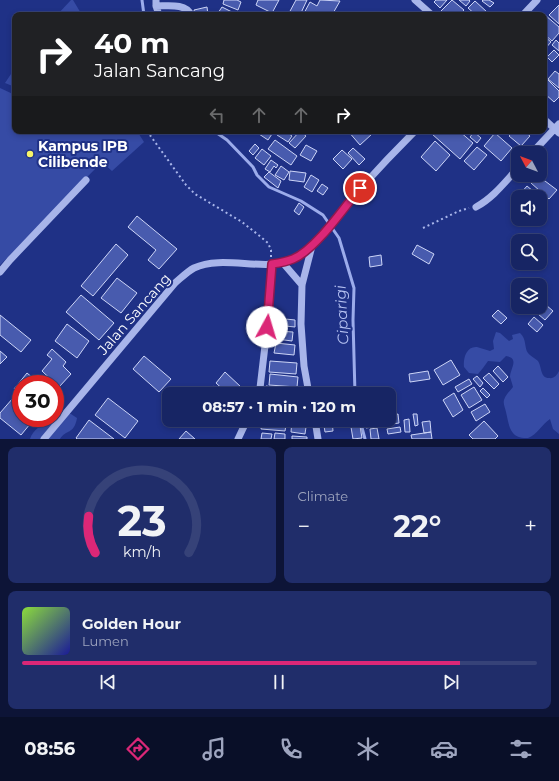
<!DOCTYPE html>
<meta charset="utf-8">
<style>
:root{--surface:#172564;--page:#202d6a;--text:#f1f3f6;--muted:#9ea5bf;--line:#364278;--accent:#db2777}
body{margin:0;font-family:Montserrat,sans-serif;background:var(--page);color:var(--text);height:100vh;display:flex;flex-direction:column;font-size:15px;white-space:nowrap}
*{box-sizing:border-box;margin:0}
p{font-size:13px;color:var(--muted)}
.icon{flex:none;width:22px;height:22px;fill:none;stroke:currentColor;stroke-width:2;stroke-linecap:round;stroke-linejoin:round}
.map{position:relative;height:439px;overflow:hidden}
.sheet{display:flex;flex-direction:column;gap:8px;padding:8px;background:#0d1437;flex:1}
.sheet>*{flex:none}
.hud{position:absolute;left:12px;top:12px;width:535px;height:122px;border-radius:8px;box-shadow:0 2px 6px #0003,0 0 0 1px var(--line);background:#202124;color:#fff;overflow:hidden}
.needle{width:26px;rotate:311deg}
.controls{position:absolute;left:511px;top:146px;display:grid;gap:8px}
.controls a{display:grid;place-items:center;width:36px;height:36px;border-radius:8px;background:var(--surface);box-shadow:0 2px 6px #0003,0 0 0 1px var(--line);font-size:20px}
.speed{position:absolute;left:12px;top:375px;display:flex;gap:8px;font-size:20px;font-weight:700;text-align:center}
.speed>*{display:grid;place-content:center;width:52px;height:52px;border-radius:50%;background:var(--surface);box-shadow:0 2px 6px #0003,0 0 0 1px var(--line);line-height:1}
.speed .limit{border:6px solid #d22;background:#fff;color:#111}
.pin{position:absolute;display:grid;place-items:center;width:34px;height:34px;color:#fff;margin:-17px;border:2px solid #fff;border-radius:50%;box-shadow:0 1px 4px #0007}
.me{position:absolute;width:44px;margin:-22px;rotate:6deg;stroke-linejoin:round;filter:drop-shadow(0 0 3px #0008)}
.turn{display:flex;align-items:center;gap:14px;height:84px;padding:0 16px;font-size:18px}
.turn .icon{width:52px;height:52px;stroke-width:2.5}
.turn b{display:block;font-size:28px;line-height:34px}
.lanes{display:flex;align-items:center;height:38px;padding:0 16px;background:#0003;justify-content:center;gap:20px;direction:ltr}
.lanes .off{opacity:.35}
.big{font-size:30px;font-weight:700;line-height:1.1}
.sheet .card{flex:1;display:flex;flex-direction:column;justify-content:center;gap:6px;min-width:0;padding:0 14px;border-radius:8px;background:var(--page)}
.sheet .dial{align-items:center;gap:0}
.dial svg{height:104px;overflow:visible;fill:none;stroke:var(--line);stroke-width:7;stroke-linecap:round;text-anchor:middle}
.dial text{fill:var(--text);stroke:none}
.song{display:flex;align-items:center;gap:12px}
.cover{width:48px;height:48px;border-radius:6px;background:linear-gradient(135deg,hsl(90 70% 55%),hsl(240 70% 35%))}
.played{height:4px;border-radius:2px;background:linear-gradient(90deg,var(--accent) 85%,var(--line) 85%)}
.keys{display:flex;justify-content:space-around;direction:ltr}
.heat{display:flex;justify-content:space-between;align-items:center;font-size:22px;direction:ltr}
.sheet .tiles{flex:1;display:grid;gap:8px;grid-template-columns:1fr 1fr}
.card:last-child{grid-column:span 2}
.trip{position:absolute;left:162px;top:387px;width:234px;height:40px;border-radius:8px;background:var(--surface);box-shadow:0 2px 6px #0003,0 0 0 1px var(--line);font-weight:700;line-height:40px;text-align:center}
.menu{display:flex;height:64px;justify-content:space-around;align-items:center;background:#090f28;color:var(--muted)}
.menu .icon{width:28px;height:28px}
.menu .selected{color:var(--accent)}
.menu b{font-size:18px;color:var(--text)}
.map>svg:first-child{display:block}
.green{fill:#364ba5}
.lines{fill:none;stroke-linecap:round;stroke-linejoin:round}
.stream{stroke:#9caceb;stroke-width:3}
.building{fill:#485bae;stroke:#cdd5f7}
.path{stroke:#a8b5ea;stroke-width:2;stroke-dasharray:2 3;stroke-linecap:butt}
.minor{stroke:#a8b5ea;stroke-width:7}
.route-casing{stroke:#8e194d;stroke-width:10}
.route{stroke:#db2777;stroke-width:7}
.poi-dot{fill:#f8f469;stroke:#1f3186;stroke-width:1.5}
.labels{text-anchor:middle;stroke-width:4;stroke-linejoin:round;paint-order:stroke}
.poi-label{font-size:14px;font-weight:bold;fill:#fff;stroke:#1f3186;text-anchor:start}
.street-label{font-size:14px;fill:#fff;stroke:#1f3186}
.water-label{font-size:15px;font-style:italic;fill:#b4c0f1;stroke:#1f3186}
</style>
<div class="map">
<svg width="559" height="439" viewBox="0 0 559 439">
<rect width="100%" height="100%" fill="#1f3186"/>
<path class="green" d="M71,0H73L82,15H57Z
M15,68V87L5,83Z
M0,88L15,95V131H137L144,142L112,171L102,162L0,265Z
M496,332L500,333L509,341L513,339L512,335L520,333C527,339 524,348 528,353C530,356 535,358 538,361C542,367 540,378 549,378C554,379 557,375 559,371V434L553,429L550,419C542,424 537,435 528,438C509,439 509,424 506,412C505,407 503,404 504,400C506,394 510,391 513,387C512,383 511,380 510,377C510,369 520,358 506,356L500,362L488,361L483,368L478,374L469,373L464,367C463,359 466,346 477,347C481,348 486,350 490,351L494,349L493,341Z
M56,412L71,414L77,418C74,435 66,429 60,439H30C33,429 43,425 50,418H55Z"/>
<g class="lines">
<path class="stream" d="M142,0L144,15
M214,131L227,140L253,167L257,175L269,187L301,201L323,215L339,238L354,288L353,320L355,394
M360,420L365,439"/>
</g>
<path class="building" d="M224,0H237L241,2L238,10L223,4Z
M258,0H279L272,13L256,5Z
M296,0H307L300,15H292L289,13Z
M320,0L340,1L332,15H303L310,2L317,6Z
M436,0H447L440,8L434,2Z
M452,0L464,10L459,15H437Z
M459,0H469L470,1L466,6Z
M483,0H489L494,3L490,7L482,1Z
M475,1L487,12L484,15H476L468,8Z
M559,5V24L549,15Z
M207,7L208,15H195L194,10Z
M222,7L234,13V15H221L218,13Z
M545,15L559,27V33L552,41L544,34Z
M544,36L551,42L544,50Z
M556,40L559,43V51L552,45Z
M554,50L559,55L552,62L547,57Z
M555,71L559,74V88L548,79Z
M548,80L559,91V97L554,102L544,93V84Z
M256,131H274L268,140L256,132Z
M279,131H285L292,136L288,142L277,135Z
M300,131L306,136L295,148L289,143Z
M348,131H369L372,134L360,145Z
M435,131H459L473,143L460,159L432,134Z
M514,131H524L530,136L521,146L509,136Z
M474,132L481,138L477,143L470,137Z
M495,133L512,148L501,161L484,146Z
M275,140L297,156L291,165L268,149Z
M435,141L450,155L436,171L421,157Z
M255,144L259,148L253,155L249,151Z
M306,145L317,151L311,161L300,155Z
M477,147L487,155L474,170L464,161Z
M353,148L365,159L359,165L348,153Z
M262,149L271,156L264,165L255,158Z
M342,150L352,159L343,169L333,159Z
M271,160L278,165L276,168L274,166L270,172L265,169Z
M281,166L289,172L284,180L275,175Z
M290,171L306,173L304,182L289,180Z
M269,172L281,181L278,188L264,177Z
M311,175L319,180L312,192L304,187Z
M537,175L557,190L549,199L531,183Z
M322,184L328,188L323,195L317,191Z
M527,186L540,197H518V206L513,202Z
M299,203L304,207L299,215L294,211Z
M137,216L177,249L159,269L148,260L156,250L128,227Z
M116,244L128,255L93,296L81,286Z
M417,245L434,254L429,264L412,254Z
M381,255L382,265L370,267L369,257Z
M117,278L137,293L121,313L101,298Z
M81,295L114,323L99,340L66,312Z
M546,305L553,311L545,320L538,314Z
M498,310L507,318L501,324L492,316Z
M0,315L31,340L21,352L0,335Z
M534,317L543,325L537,332L528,324Z
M276,318L295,320V327L275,325Z
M67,324L89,341L77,358L55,341Z
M278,331L293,332L292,341L277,339Z
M276,343L295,345L294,355L274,353Z
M52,349L66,362L63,366L71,374L59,387L42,371L52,359L47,355Z
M0,351L7,357L0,364Z
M144,356L171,379L159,392L133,369Z
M451,360L460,375L443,385L434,370Z
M270,361L297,363L296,374L269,372Z
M498,366L508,377L503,382L493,371Z
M428,371L430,379L410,382L409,374Z
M225,372L241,387L235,394H228L216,383Z
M27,373L40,384H21V395L14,389Z
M489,373L499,384L494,389L483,378Z
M270,374L298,377L297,387L269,385Z
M477,376L483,383L480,387L473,379Z
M469,379L472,384L458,392L455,387Z
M213,386L222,394H211L208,391Z
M266,386L273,387L272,394H265Z
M474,387L482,400L469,408L461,395Z
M371,388L372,394H364L363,389Z
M483,388L490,395L487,398L480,391Z
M391,391L394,412L389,413V394H382V392Z
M277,392L300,394H277Z
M454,393L463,410L453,417L443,400Z
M13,398L21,404V418H35L21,435L0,418V413Z
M108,398L138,421L125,438L95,415Z
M485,404L490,412L476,421L471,412Z
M398,414L399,423L386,425V420H389V416Z
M413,414H417L418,425L415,426Z
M409,419L410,432H405L404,420Z
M89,420L114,439H77L76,438Z
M292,420H307L305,434L291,432Z
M323,420H332L333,431L325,432Z
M378,420L379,426L366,428L365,421Z
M430,421L431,432L424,433L422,422Z
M484,421L498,436L495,439H473L469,435Z
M262,422L286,425L285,431L261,429Z
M360,426L362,438L353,439L351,427Z
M400,427L401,432L388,434L387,429Z
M377,428L379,439H371L370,429Z
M186,431L195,439H179Z
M431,432L432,439H412L411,435Z
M262,433L272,434L271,439H261Z
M275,433L285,434V439H274Z
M292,436L307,437V439H292Z"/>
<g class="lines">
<path class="path" d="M147,131L186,185L195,194L242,222L261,237L268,243L271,250V257
M423,228L459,211L469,208"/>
<path class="minor" d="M156,0V6C168,6 186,3 191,15
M415,0L432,15
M156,6L159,15
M523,15L537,0
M544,119L559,133
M532,153L559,124
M476,207C493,198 505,182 518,168
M283,263L302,285
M0,272L10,260L86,180
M257,394L260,388L269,312L272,264
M309,394L304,366L301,324L302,285L312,246
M315,420L318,439
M44,439L175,283C181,278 188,271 194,268C224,254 265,273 294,259C319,246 341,210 360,189C378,169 396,150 415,131
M238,439L247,420"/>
</g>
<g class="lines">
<defs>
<path id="route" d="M267,327L272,264C279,263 286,262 293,259C316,249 343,209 360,188"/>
</defs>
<use href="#route" class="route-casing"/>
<use href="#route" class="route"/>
</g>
<circle class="poi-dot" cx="30" cy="154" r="4"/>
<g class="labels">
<g class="poi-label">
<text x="38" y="151">Kampus IPB<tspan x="38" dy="16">Cilibende</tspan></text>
</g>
<g class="street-label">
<text transform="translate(134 314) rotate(-49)" y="5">Jalan Sancang</text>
</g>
<g class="water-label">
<text transform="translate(342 315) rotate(-93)" y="5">Ciparigi</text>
</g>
</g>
</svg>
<div class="controls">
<a><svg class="needle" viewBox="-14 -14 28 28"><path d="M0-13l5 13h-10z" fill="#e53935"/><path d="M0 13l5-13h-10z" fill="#9ea5bf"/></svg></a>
<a><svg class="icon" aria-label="sound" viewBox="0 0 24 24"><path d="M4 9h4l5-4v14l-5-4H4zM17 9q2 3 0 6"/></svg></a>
<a><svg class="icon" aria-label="search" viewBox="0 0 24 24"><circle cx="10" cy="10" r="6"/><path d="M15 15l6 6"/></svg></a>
<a><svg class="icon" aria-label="layers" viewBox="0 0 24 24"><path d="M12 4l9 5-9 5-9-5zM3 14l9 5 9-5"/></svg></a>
</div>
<div class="speed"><div class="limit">30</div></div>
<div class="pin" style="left:360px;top:188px;background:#d93025"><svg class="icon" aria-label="arrive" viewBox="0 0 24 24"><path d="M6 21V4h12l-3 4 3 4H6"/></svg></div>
<svg class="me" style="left:267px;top:327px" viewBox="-20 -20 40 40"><circle r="19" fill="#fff"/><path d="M0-13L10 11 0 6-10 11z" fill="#db2777"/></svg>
<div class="trip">08:57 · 1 min · 120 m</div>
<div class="hud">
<div class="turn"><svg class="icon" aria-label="right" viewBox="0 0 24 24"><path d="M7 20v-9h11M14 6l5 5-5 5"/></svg><div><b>40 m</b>Jalan Sancang</div></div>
<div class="lanes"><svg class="icon off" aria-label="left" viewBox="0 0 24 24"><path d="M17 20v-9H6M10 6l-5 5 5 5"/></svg><svg class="icon off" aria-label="ahead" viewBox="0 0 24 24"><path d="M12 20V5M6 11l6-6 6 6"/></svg><svg class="icon off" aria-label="ahead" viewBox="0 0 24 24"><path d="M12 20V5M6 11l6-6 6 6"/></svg><svg class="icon" aria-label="right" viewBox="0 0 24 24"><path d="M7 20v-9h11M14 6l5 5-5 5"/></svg></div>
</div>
</div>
<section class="sheet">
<div class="tiles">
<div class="card dial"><svg viewBox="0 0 100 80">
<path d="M14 69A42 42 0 1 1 86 69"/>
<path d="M14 69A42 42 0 0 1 9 41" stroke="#db2777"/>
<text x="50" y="56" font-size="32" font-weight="700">23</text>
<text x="50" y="72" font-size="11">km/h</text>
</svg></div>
<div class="card"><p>Climate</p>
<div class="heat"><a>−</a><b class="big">22°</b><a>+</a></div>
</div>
<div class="card">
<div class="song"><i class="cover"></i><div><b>Golden Hour</b><p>Lumen</p></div></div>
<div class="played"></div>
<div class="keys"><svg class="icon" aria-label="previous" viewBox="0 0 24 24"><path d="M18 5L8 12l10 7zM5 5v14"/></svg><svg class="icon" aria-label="pause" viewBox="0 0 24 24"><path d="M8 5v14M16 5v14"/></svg><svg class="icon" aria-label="next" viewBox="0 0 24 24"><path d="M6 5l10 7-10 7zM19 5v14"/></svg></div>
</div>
</div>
</section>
<nav class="menu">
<b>08:56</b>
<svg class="icon selected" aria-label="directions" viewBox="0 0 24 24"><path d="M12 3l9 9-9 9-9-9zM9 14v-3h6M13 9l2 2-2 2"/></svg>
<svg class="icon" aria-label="music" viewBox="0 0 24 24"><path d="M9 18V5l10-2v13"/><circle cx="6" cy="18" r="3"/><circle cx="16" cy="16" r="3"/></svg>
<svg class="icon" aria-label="phone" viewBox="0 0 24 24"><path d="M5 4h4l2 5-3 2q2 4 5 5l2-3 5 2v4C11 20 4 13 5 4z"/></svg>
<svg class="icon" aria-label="climate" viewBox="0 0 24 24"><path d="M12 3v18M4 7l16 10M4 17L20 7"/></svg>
<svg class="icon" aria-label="car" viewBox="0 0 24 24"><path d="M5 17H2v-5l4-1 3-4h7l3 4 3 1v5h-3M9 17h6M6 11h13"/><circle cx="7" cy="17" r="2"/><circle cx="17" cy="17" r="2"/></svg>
<svg class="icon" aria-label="filters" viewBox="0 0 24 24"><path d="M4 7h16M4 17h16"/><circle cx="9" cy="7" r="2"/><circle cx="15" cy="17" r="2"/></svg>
</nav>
